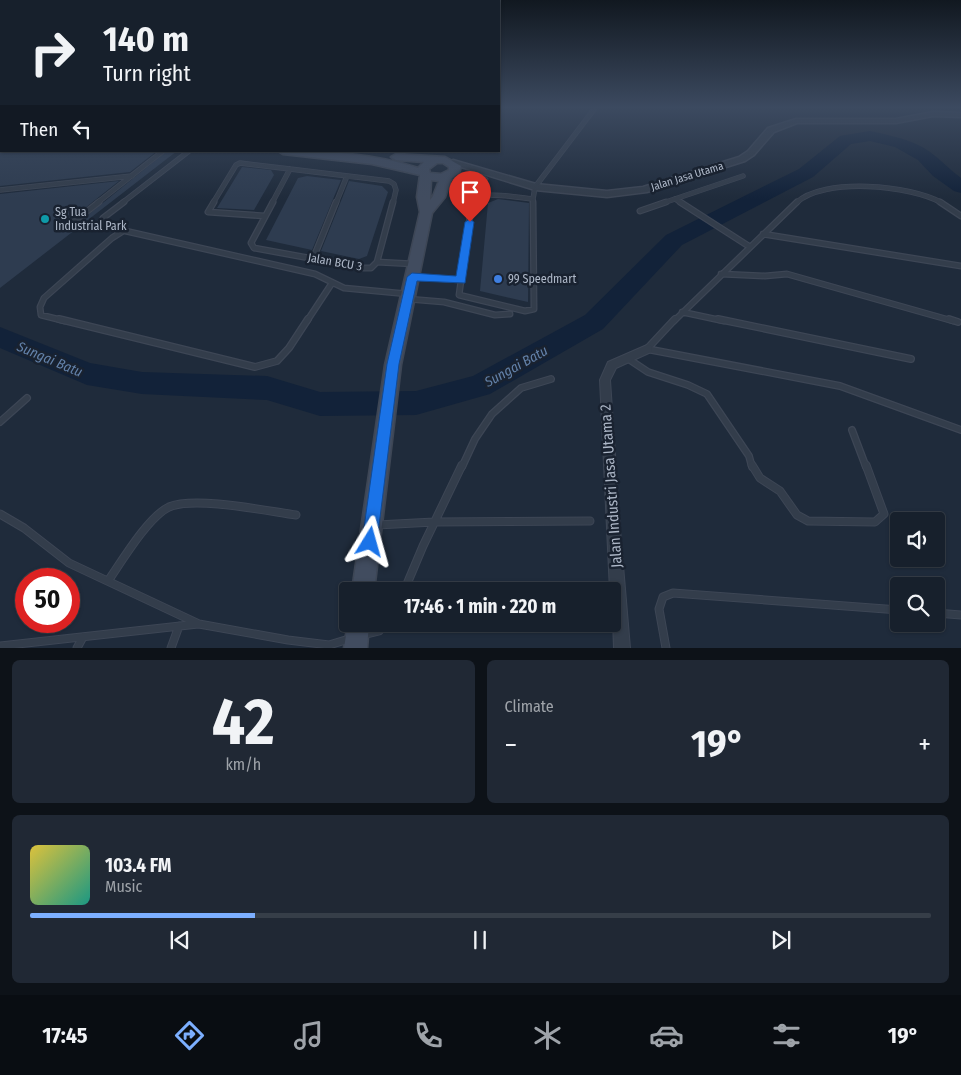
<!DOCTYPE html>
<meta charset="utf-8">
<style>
:root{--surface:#17202c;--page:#202834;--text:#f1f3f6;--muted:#9ea3a9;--line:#363e48;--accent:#7cafff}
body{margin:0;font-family:"Fira Sans Condensed",sans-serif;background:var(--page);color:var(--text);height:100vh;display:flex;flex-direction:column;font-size:19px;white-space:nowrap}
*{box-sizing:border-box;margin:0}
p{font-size:16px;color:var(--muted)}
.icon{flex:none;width:28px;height:28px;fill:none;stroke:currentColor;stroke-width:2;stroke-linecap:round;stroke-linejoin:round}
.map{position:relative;height:648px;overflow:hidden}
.side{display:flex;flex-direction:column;gap:12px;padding:12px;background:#0d1218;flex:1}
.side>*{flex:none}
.top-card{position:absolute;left:0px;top:0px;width:500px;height:152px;box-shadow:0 1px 4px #0004,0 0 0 1px var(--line);background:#17202c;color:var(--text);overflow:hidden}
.tools{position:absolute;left:890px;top:512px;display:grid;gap:10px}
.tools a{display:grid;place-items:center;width:55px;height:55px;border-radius:5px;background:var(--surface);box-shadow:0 1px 4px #0004,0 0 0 1px var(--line);font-size:25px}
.speed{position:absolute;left:15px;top:568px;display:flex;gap:10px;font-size:25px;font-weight:700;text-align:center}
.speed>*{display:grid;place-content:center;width:65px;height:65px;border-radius:50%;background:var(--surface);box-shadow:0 1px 4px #0004,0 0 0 1px var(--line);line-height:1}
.speed .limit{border:8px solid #d22;background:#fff;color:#111}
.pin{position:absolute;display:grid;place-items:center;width:42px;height:42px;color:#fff;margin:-51px -21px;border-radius:50% 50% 50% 0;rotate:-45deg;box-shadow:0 0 5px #0007}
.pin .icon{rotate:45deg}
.me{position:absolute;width:55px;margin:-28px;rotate:8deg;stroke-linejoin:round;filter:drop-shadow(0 0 4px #0008)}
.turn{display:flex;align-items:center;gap:18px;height:105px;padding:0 20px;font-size:22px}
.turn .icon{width:65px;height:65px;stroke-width:2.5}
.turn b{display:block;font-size:35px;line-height:42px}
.then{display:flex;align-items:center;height:48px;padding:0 20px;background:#0003;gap:10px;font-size:19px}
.big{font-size:38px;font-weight:700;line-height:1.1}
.side .tile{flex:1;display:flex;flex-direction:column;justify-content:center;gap:8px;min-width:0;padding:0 18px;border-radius:8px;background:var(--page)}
.side .dial{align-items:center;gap:0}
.dial b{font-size:65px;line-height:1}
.song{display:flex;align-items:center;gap:15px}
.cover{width:60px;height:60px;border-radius:8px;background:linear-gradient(135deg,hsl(50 70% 55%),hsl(170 70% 35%))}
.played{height:5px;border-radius:2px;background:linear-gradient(90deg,var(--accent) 25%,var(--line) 25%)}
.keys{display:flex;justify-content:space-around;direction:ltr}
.heat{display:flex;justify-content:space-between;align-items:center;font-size:28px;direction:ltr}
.side .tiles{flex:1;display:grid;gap:12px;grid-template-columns:1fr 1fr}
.tile:last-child{grid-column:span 2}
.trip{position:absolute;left:339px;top:582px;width:282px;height:50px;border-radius:5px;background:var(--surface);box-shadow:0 1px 4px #0004,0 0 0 1px var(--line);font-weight:700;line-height:50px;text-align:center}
.menu{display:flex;height:80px;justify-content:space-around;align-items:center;background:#090d12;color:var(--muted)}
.menu .icon{width:35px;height:35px}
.menu .current{color:var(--accent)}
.menu b{font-size:22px;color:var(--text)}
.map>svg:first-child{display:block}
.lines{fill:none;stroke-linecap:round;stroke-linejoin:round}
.river{fill:#122239;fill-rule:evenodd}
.building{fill:#2e3c50}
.service-far3-casing{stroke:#3d4655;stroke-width:5.5}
.service-far2-casing{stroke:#3d4655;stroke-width:7}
.service-far1-casing{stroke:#3d4655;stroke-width:8}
.service-casing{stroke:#3d4655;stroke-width:9}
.minor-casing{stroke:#3d4655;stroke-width:2}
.tertiary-casing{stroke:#3d4655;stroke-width:3}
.secondary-casing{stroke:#3d4655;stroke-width:3}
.service-far3{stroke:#333d4b;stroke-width:4}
.service-far2{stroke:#333d4b;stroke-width:4.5}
.service-far1{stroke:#333d4b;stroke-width:5.5}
.service{stroke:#333d4b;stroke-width:7}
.minor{fill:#333d4b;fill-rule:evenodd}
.tertiary{fill:#333d4b;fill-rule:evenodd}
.secondary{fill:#414c5f;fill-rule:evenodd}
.route{fill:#1a73e8;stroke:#114b97}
.culture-dot{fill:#0f9aa8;stroke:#192230;stroke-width:2}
.shop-dot{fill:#3f7fe0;stroke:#192230;stroke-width:2}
.labels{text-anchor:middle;stroke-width:5;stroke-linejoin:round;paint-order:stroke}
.far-street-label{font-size:11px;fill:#aeb8c8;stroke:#192230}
.poi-label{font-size:12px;fill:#aeb8c8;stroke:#192230;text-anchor:start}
.street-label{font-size:12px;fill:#aeb8c8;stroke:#192230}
.water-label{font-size:14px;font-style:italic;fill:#6382aa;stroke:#192230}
.near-street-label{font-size:15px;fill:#aeb8c8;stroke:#192230}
</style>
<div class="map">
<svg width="961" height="648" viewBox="0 0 961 648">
<rect width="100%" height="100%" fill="#1f2b3b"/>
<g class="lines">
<path class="river" d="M870,131C891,136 912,139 930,152C941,160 950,170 961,178V193L954,191L933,176L918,160L895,147L870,141L851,144L813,177L682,245L603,329L490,394L416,415L320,416L267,400L142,394L87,385L0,348V327L90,363L142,372L267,376L320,392L416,391L473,376L585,315L666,235L799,169L840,136Z"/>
</g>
<path class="building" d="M0,151H157L130,172L0,186Z
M167,151H177L0,288V194L119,181L70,220L69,225L73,227Z
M242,167L271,170L274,175L254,210L217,208Z
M307,176L341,180L312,250L266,240L298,178Z
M349,181L382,186L388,192L367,256L359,259L321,251Z
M498,199L529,203L528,302L480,291L488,203Z"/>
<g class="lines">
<defs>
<path id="service-far3" d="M290,169L389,181L394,184L396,190L393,203
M0,190L132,176
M533,199V203
M533,199L535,187L595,108
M675,199L682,203
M97,203L163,151
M122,203L189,151
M213,203L236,165L240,163L290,169
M272,203L290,169
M336,203L347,176
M472,203C481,189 517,198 533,199
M663,203L743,176
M796,203C823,177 911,185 942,203"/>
<path id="service-far2" d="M124,202L103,218L99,225L315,274L344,288L408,294
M214,202L208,212L265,216
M273,202L251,243L254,248L364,268H371L377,262L393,202
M472,202L459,295L525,311L534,309L533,202
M680,202L750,247
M940,202L961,216
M640,211L666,202
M72,223L99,202
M763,234L961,266
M313,259L336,202
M377,262L414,264
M721,274L765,276L787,274L953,321
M413,277L461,280
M408,299L444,302L495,315L510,314
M682,312L724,321
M65,321L41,315L40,307L44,298L112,238L123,231
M307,321L332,283
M674,321L797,202"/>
<path id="service-far1" d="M59,319L255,367L277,361L289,348L308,319
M718,319L911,359
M949,319L958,322
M647,349L675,319
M647,349L840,386L961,430
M627,358L648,372L688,385L707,394L749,456L752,467
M0,422L27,398
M852,430L866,467
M462,467L475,439L492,414L521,388L551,379"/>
<path id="service" d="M752,465L760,478L780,491L797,515L808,521L875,522L884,514L866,465
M0,514L24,528L69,563L199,624L288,640L329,645L352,638
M377,525L434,522L590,521
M108,581C122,561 148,517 169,507C195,496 267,511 296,515
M404,591L423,546L462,465
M936,613L961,615
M363,635L379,631L386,624
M0,646L198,624
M77,648L83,637
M171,648L179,626
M666,648L659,609L663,597L673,593L899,610"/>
<path id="minor" d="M647,345L651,346L652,349L651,352L616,368L610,380L620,530L630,648H614L612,591H610L600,380L608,362Z"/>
<path id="tertiary" d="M933,112L961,113V117L933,116L896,123H797L774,132L754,155L745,161L647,192L607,197L535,190L448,163L453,160L536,184L607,191L643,187L739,157L748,151L768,128L796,119H896Z
M450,173L482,176L487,179L482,182L447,178V174Z"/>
<path id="secondary" d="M278,151C325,151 373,153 418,168L424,162L396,160L391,157L396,154L445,157L461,166L459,173L451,179L445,197L432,213L401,365L374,591H352L385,365L420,212L417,197L420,175L372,164L283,154ZM437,163H443L449,167V170L441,174L430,173L429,169ZM431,180L439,181L433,196L430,200Z
M348,622L369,624L367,648H344Z"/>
</defs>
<use href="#service-far3" class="service-far3-casing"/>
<use href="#service-far2" class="service-far2-casing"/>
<use href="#service-far1" class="service-far1-casing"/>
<use href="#service" class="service-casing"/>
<use href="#minor" class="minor-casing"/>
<use href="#tertiary" class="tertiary-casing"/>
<use href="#secondary" class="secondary-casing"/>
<use href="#service-far3" class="service-far3"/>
<use href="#service-far2" class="service-far2"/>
<use href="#service-far1" class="service-far1"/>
<use href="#service" class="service"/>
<use href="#minor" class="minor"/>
<use href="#tertiary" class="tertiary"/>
<use href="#secondary" class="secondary"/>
</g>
<linearGradient id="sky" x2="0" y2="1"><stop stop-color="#111820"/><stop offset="0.54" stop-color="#3c4a60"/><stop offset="1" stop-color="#3c4a60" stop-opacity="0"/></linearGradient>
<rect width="961" height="199" fill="url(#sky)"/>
<path class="route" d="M470,219L474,222L465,283L417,281L399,364L377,542L375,547L370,549L364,547L362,542L387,364L407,277L412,273L456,276L465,222Z"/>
<circle class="culture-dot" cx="45" cy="219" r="5"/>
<circle class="shop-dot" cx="498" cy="279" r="5"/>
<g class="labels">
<g class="far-street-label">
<text transform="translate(687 176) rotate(-17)" y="4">Jalan Jasa Utama</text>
</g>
<g class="poi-label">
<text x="55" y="216">Sg Tua<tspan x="55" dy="14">Industrial Park</tspan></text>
<text x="508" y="283">99 Speedmart</text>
</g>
<g class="street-label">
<text transform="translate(335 262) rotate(10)" y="4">Jalan BCU 3</text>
</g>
<g class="water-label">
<text transform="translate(50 359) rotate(23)" y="5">Sungai Batu</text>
<text transform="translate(516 366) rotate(-29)" y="5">Sungai Batu</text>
</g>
<g class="near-street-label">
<text transform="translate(611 486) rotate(-94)" y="5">Jalan Industri Jasa Utama 2</text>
</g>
</g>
</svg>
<div class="tools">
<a><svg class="icon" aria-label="sound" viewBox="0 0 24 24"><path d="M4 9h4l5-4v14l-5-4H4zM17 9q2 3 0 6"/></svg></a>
<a><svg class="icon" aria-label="search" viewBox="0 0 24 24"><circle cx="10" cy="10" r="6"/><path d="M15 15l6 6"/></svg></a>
</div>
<div class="speed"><div class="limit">50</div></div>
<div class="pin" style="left:470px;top:222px;background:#d93025"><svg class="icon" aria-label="arrive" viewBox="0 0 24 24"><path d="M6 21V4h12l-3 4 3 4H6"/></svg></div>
<svg class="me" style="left:370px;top:542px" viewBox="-20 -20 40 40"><path d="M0-17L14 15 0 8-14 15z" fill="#1a73e8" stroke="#fff" stroke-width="4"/></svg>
<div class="trip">17:46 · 1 min · 220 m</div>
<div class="top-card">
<div class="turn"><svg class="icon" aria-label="right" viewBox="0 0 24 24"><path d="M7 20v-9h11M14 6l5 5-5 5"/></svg><div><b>140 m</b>Turn right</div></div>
<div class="then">Then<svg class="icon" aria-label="left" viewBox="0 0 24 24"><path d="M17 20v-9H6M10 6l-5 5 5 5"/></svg></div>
</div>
</div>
<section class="side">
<div class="tiles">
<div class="tile dial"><b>42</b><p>km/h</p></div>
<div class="tile"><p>Climate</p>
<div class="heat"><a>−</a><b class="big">19°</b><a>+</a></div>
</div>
<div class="tile">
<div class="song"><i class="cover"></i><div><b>103.4 FM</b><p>Music</p></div></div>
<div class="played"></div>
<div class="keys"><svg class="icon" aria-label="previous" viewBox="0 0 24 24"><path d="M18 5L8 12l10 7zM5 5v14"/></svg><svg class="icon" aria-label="pause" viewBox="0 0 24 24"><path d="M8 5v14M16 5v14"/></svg><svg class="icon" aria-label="next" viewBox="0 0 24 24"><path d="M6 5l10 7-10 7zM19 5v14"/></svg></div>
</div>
</div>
</section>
<nav class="menu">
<b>17:45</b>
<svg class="icon current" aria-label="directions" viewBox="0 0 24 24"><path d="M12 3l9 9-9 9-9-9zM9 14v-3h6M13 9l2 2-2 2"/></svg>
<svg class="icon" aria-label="music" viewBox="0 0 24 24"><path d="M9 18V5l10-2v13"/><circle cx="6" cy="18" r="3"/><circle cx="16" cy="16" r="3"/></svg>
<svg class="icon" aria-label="phone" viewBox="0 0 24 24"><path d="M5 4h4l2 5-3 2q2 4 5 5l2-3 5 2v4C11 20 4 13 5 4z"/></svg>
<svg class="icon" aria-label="climate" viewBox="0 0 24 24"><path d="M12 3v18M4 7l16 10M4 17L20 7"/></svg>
<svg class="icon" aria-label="car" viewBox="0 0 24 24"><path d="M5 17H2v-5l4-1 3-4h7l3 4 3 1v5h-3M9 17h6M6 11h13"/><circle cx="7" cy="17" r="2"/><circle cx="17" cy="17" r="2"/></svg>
<svg class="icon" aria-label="filters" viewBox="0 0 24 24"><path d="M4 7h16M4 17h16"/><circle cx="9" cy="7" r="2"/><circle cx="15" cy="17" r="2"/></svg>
<b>19°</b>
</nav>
